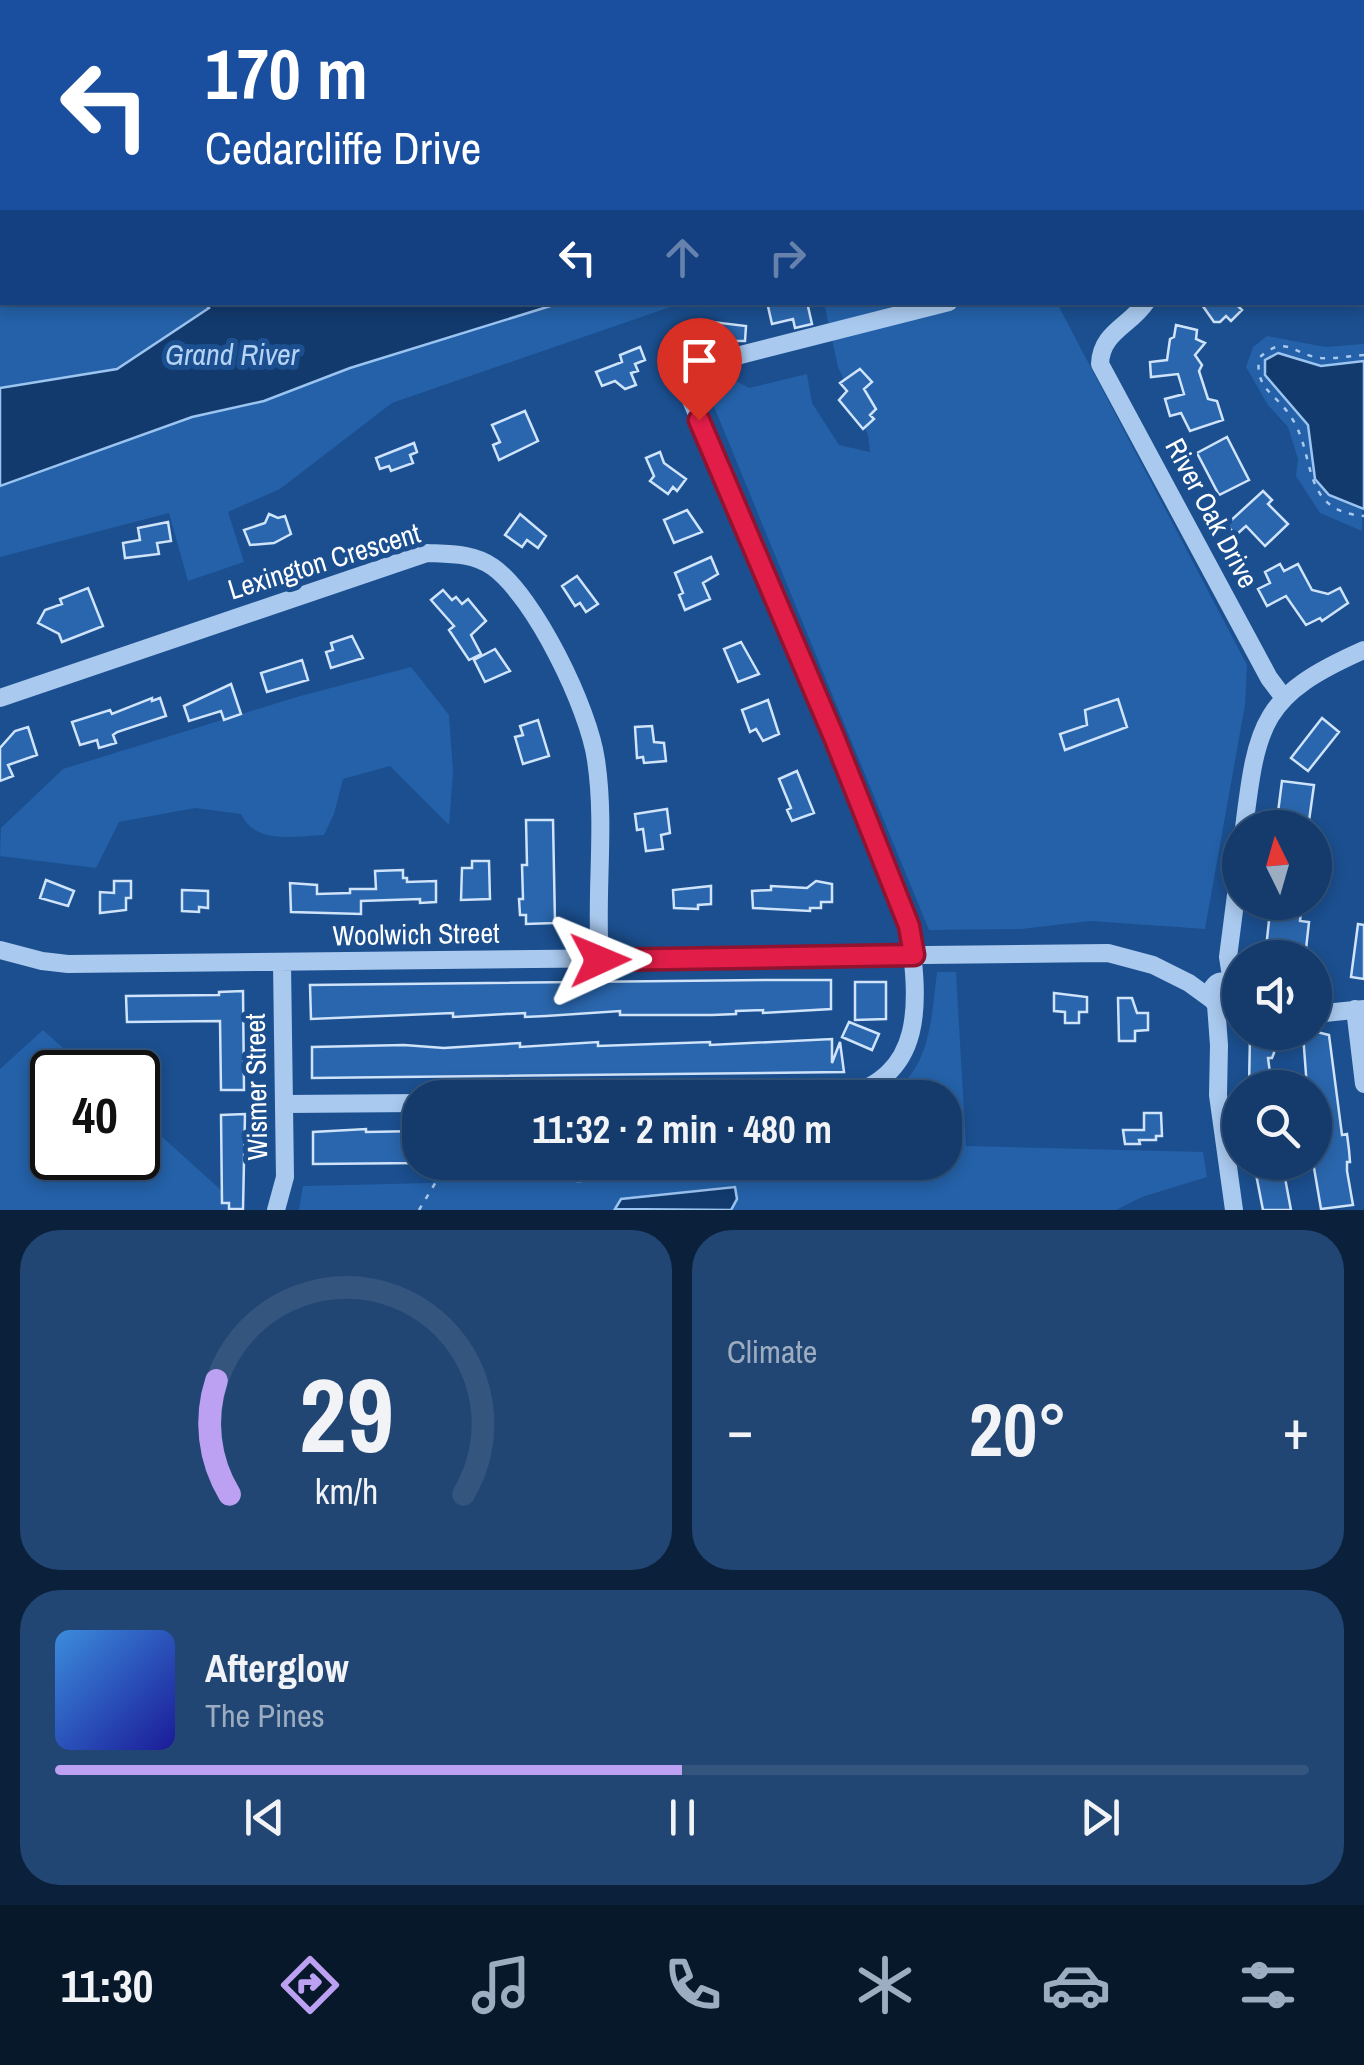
<!DOCTYPE html>
<meta charset="utf-8">
<style>
:root{--surface:#143b6b;--page:#214673;--text:#f1f3f6;--muted:#9dadc1;--line:#33557e;--accent:#bca0f2}
body{margin:0;font-family:"Archivo Narrow",sans-serif;background:var(--page);color:var(--text);height:100vh;display:flex;flex-direction:column;font-size:38px;white-space:nowrap}
*{box-sizing:border-box;margin:0}
p{font-size:32px;color:var(--muted)}
.icon{flex:none;width:55px;height:55px;fill:none;stroke:currentColor;stroke-width:2;stroke-linecap:round;stroke-linejoin:round}
.map{position:relative;height:1210px;overflow:hidden}
.details{display:flex;flex-direction:column;gap:20px;padding:20px;background:#0b203b;flex:1}
.details>*{flex:none}
.top-card{position:absolute;left:0px;top:0px;width:1365px;height:305px;box-shadow:0 5px 15px #0003,0 0 0 2px var(--line);background:#1a4fa0;color:#fff;overflow:hidden}
.needle{width:65px;rotate:355deg}
.tools{position:absolute;left:1222px;top:810px;display:grid;gap:20px}
.tools a{display:grid;place-items:center;width:110px;height:110px;border-radius:50%;background:var(--surface);box-shadow:0 5px 15px #0003,0 0 0 2px var(--line);font-size:50px}
.speed{position:absolute;left:30px;top:1050px;display:flex;gap:20px;font-size:50px;font-weight:700;text-align:center}
.speed>*{display:grid;place-content:center;width:130px;height:130px;border-radius:50%;background:var(--surface);box-shadow:0 5px 15px #0003,0 0 0 2px var(--line);line-height:1}
.speed .limit{border:5px solid #111;border-radius:15px;background:#fff;color:#111}
.pin{position:absolute;display:grid;place-items:center;width:85px;height:85px;color:#fff;margin:-102px -42px;border-radius:50% 50% 50% 0;rotate:-45deg;box-shadow:0 0 10px #0007}
.pin .icon{rotate:45deg}
.me{position:absolute;width:110px;margin:-55px;rotate:89deg;stroke-linejoin:round;filter:drop-shadow(0 0 8px #0008)}
.turn{display:flex;align-items:center;gap:35px;height:210px;padding:0 40px;font-size:45px}
.turn .icon{width:130px;height:130px;stroke-width:2.5}
.turn b{display:block;font-size:70px;line-height:85px}
.lanes{display:flex;align-items:center;height:95px;padding:0 40px;background:#0003;justify-content:center;gap:50px;direction:ltr}
.lanes .off{opacity:.35}
.big{font-size:75px;font-weight:800;line-height:1.1}
.details .tile{flex:1;display:flex;flex-direction:column;justify-content:center;gap:15px;min-width:0;padding:0 35px;border-radius:40px;background:var(--page)}
.details .dial{align-items:center;gap:0}
.dial svg{height:260px;overflow:visible;fill:none;stroke:var(--line);stroke-width:7;stroke-linecap:round;text-anchor:middle}
.dial text{fill:var(--text);stroke:none}
.song{display:flex;align-items:center;gap:30px}
.cover{width:120px;height:120px;border-radius:15px;background:linear-gradient(135deg,hsl(210 70% 55%),hsl(240 70% 35%))}
.played{height:10px;border-radius:5px;background:linear-gradient(90deg,var(--accent) 50%,var(--line) 50%)}
.keys{display:flex;justify-content:space-around;direction:ltr}
.heat{display:flex;justify-content:space-between;align-items:center;font-size:55px;direction:ltr}
.details .tiles{flex:1;display:grid;gap:20px;grid-template-columns:1fr 1fr}
.tile:last-child{grid-column:span 2}
.trip{position:absolute;left:402px;top:1080px;width:560px;height:100px;border-radius:40px;background:var(--surface);box-shadow:0 5px 15px #0003,0 0 0 2px var(--line);font-weight:800;line-height:100px;text-align:center}
.dock{display:flex;height:160px;justify-content:space-around;align-items:center;background:#08182b;color:var(--muted)}
.dock .icon{width:70px;height:70px}
.dock .selected{color:var(--accent)}
.dock b{font-size:45px;color:var(--text)}
.map>svg:first-child{display:block}
.green{fill:#2461a8}
.water{fill:#123a6d;stroke:#9cc4f0;stroke-width:2.5}
.lines{fill:none;stroke-linecap:round;stroke-linejoin:round}
.stream{stroke:#9cc4f0;stroke-width:4}
.building{fill:#2a66ad;stroke:#cfe3fa;stroke-width:2.5}
.path{stroke:#a9c9ee;stroke-width:2.5;stroke-dasharray:5 8;stroke-linecap:butt}
.minor{stroke:#a9c9ee;stroke-width:18}
.route-casing{stroke:#92132f;stroke-width:25}
.route{stroke:#e11d48;stroke-width:18}
.labels{text-anchor:middle;stroke-width:10;stroke-linejoin:round;paint-order:stroke}
.street-label{font-size:28px;fill:#fff;stroke:#1b4f8f}
.water-label{font-size:30px;font-style:italic;fill:#b5d3f5;stroke:#1b4f8f}
</style>
<div class="map">
<svg width="1364" height="1210" viewBox="0 0 1364 1210">
<rect width="100%" height="100%" fill="#1b4f8f"/>
<path class="green" d="M0,0H925L2,2V302H205L210,307L117,369L0,390Z
M560,303H682L392,403L280,489L228,512L244,562L188,581L169,513L0,557V486L192,417L264,401L350,368Z
M824,303H1057L1247,665L1245,705L1205,929L1090,921L1021,929L929,930L708,392L673,383L672,361L690,356L749,388L807,374L812,403L839,445L870,452L868,435L838,367Z
M1267,336L1325,347L1364,344L1362,531L1320,513L1296,476L1298,459L1288,427L1268,405L1246,367L1253,347Z
M411,667L449,715L453,772L449,825L390,766L343,779L334,814L324,835C294,836 256,845 241,814L195,808L119,822L96,868L0,856L1,828L63,769L300,696Z
M937,972H956L966,1146L1203,1152L1207,1177L1142,1197L1116,1210H299L303,1186L432,1183L450,1163H567L573,1169L726,1168L756,1180L762,1173L752,1163L945,1162V1098L884,1097C931,1073 931,1019 937,972Z
M43,1030L90,1072H52V1158H138V1115L243,1210H0V1069Z"/>
<path class="water" d="M925,0H1364V2H918Z
M205,303H560L350,368L264,401L192,417L0,486V388L117,369L209,308Z
M1278,353L1321,366L1364,361V509L1329,495L1315,479L1308,425L1265,375V360Z
M735,1187L737,1199L731,1210L615,1209L621,1199Z"/>
<g class="lines">
<path class="stream" d="M817,0V2"/>
</g>
<path class="building" d="M767,302H807L812,324L795,328L793,319L772,324Z
M1200,302H1234L1242,310L1231,321L1226,316L1220,322H1214Z
M704,321L746,326L745,341H717L684,355L678,341L689,336L686,329Z
M1176,325L1197,330L1196,339L1205,343L1195,355L1202,365L1199,371L1208,399L1217,401L1223,420L1190,431L1181,413L1170,416L1165,399L1184,394L1178,374L1151,377L1150,362L1167,360L1170,339L1174,337Z
M640,347L645,360L635,364L638,371L631,373L636,385L625,389L615,381L602,386L596,372L622,362L620,355Z
M860,369L872,382L864,389L876,409L870,415L874,419L863,429L839,400L847,391L840,383Z
M525,411L538,441L499,460L493,445L500,442L492,425Z
M1227,437L1249,480L1219,495L1197,453Z
M414,443L417,452L410,455L413,463L391,471L389,466L380,469L376,458Z
M660,452L664,463L686,479L677,491L673,487L668,494L650,481L654,476L646,458Z
M1263,491L1272,500L1268,504L1288,524L1265,546L1246,526L1236,535L1226,525Z
M687,510L702,532L674,543L664,520Z
M269,514L278,518L285,516L291,534L274,543L250,545L244,530L265,523Z
M520,514L546,536L538,548L527,540L522,547L505,535Z
M168,522L171,541L157,543L159,554L125,558L123,543L140,540L138,528Z
M711,557L718,574L703,583L710,599L685,610L679,595L683,593L675,573Z
M1280,564L1284,571L1298,564L1312,590L1328,594L1340,588L1348,603L1322,621L1320,618L1306,625L1286,596L1267,606L1258,589L1270,583L1265,572Z
M577,576L598,604L586,612L580,603L575,606L562,586Z
M88,588L103,626L62,642L59,634L38,623L45,610L62,604L60,599Z
M443,590L452,600L456,597L462,604L468,599L486,621L471,635L481,654L469,660L449,630L454,626L431,600Z
M352,636L363,658L331,668L326,652L333,650L331,643Z
M741,642L759,674L738,682L724,649Z
M495,649L510,671L485,682L474,660Z
M302,660L308,680L267,692L261,673Z
M231,684L241,714L224,720L221,711L189,721L184,706Z
M152,698V701L160,698L166,716L117,732L113,735L116,743L99,748L97,740L80,745L72,722L110,710L112,714Z
M1118,699L1127,727L1065,750L1060,734L1087,725L1085,710Z
M768,700L779,734L763,741L756,729L750,732L742,710Z
M1322,718L1339,732L1308,771L1291,758Z
M538,720L549,756L523,764L515,737L523,735L520,726Z
M652,726L654,742L664,743L666,761L644,763L643,757L637,758L635,727Z
M28,727L37,755L8,765L13,776L0,781V748L15,731Z
M797,771L814,813L792,821L787,810L791,808L779,779Z
M1282,781L1314,785L1308,828H1276Z
M667,809L670,833L661,835L663,849L646,851L643,829L637,830L635,814Z
M526,820H553L555,923L526,924V915H520L519,899H523L522,865H527Z
M472,861H489L490,899L461,900L462,868H472Z
M403,870V878H407V882L436,881V902L420,903V899L361,901V914L291,912L290,883L317,885V894L350,893V889H376L375,871Z
M46,880L74,891L68,906L40,898Z
M114,881H131V898H126V910L100,913V892L114,893Z
M816,881L832,884V902H821V908H810V911L753,908L752,891L771,890V886L807,888Z
M711,886V904L698,905V909L674,908L673,890Z
M182,890L208,891V908L199,907V912L182,911Z
M1271,902H1302L1300,921L1309,922L1305,958H1265Z
M1358,924L1364,925V979L1351,977Z
M773,980H831V1009L763,1013V1010L736,1011V1014L712,1015H620V1011L546,1016L525,1017V1013L453,1017V1013L311,1019L310,985Z
M855,982H886V1019L855,1020Z
M243,991L244,1090H221L220,1021L127,1022L126,996L219,995V992Z
M1054,993L1087,997V1012H1079V1023H1065V1012L1054,1011Z
M1118,998H1132L1137,1013H1148V1030L1135,1031V1041H1119Z
M849,1022L879,1034L872,1050L842,1037Z
M1317,1032L1329,1035L1342,1135L1347,1134L1349,1150L1350,1162H1347V1171L1353,1205L1321,1209L1313,1162L1315,1088H1307L1303,1034Z
M1250,1035L1274,1038V1053L1272,1058H1268L1272,1088H1249Z
M832,1039V1063L840,1042L844,1072L312,1078V1047L404,1045L444,1048L520,1043V1047L598,1042V1046L710,1042V1045Z
M1144,1113H1161L1162,1136H1156V1140H1139L1140,1144H1125L1123,1130H1144Z
M245,1114L243,1209H229V1203H222L221,1115Z
M366,1129V1132L420,1131V1163L313,1164V1132Z
M1257,1162H1282L1291,1210H1263L1255,1169Z"/>
<g class="lines">
<path class="path" d="M11,0L17,2
M837,2L847,0
M1364,355C1350,356 1335,359 1321,358C1293,355 1286,333 1259,358C1255,390 1276,393 1291,417C1317,455 1299,511 1364,516
M560,1162L574,1181L708,1179L723,1174L731,1162
M419,1210L448,1162"/>
<path class="minor" d="M1362,226H1364
M1146,302C1130,326 1101,332 1100,364L1269,678L1284,698
M0,698L427,553C450,554 473,553 493,567C535,597 589,709 596,760C606,826 595,894 600,960
M1244,828C1257,722 1262,695 1364,650
M0,950L42,961L68,964L1108,953L1153,965L1189,983L1211,999
M1211 994a13 13 0 1 1 26 0a13 13 0 1 1-26 0Z
M1232,983L1228,957L1240,864
M1216,1005L1219,1045L1218,1095L1234,1210
M1355,1009L1364,1084
M1315,1014L1364,1009
M838,1098C929,1077 918,999 909,926L834,737L691,400L694,378L709,363L949,302
M285,1104L420,1103
M276,1210L285,1177L282,963"/>
</g>
<g class="lines">
<defs>
<path id="route" d="M600,960L914,955L909,926L834,737L699,420"/>
</defs>
<use href="#route" class="route-casing"/>
<use href="#route" class="route"/>
</g>
<g class="labels">
<g class="street-label">
<text transform="translate(1212 513) rotate(62)" y="10">River Oak Drive</text>
<text transform="translate(324 561) rotate(-17)" y="10">Lexington Crescent</text>
<text transform="translate(416 934) rotate(-1)" y="10">Woolwich Street</text>
<text transform="translate(256 1087) rotate(-91)" y="10">Wismer Street</text>
</g>
<g class="water-label">
<text x="232" y="365">Grand River</text>
</g>
</g>
</svg>
<div class="tools">
<a><svg class="needle" viewBox="-14 -14 28 28"><path d="M0-13l5 13h-10z" fill="#e53935"/><path d="M0 13l5-13h-10z" fill="#9dadc1"/></svg></a>
<a><svg class="icon" aria-label="sound" viewBox="0 0 24 24"><path d="M4 9h4l5-4v14l-5-4H4zM17 9q2 3 0 6"/></svg></a>
<a><svg class="icon" aria-label="search" viewBox="0 0 24 24"><circle cx="10" cy="10" r="6"/><path d="M15 15l6 6"/></svg></a>
</div>
<div class="speed"><div class="limit">40</div></div>
<div class="pin" style="left:699px;top:420px;background:#d93025"><svg class="icon" aria-label="arrive" viewBox="0 0 24 24"><path d="M6 21V4h12l-3 4 3 4H6"/></svg></div>
<svg class="me" style="left:600px;top:960px" viewBox="-20 -20 40 40"><path d="M0-17L14 15 0 8-14 15z" fill="#e11d48" stroke="#fff" stroke-width="4"/></svg>
<div class="trip">11:32 · 2 min · 480 m</div>
<div class="top-card">
<div class="turn"><svg class="icon" aria-label="left" viewBox="0 0 24 24"><path d="M17 20v-9H6M10 6l-5 5 5 5"/></svg><div><b>170 m</b>Cedarcliffe Drive</div></div>
<div class="lanes"><svg class="icon" aria-label="left" viewBox="0 0 24 24"><path d="M17 20v-9H6M10 6l-5 5 5 5"/></svg><svg class="icon off" aria-label="ahead" viewBox="0 0 24 24"><path d="M12 20V5M6 11l6-6 6 6"/></svg><svg class="icon off" aria-label="right" viewBox="0 0 24 24"><path d="M7 20v-9h11M14 6l5 5-5 5"/></svg></div>
</div>
</div>
<section class="details">
<div class="tiles">
<div class="tile dial"><svg viewBox="0 0 100 80">
<path d="M14 69A42 42 0 1 1 86 69"/>
<path d="M14 69A42 42 0 0 1 10 34" stroke="#bca0f2"/>
<text x="50" y="56" font-size="32" font-weight="700">29</text>
<text x="50" y="72" font-size="11">km/h</text>
</svg></div>
<div class="tile"><p>Climate</p>
<div class="heat"><a>−</a><b class="big">20°</b><a>+</a></div>
</div>
<div class="tile">
<div class="song"><i class="cover"></i><div><b>Afterglow</b><p>The Pines</p></div></div>
<div class="played"></div>
<div class="keys"><svg class="icon" aria-label="previous" viewBox="0 0 24 24"><path d="M18 5L8 12l10 7zM5 5v14"/></svg><svg class="icon" aria-label="pause" viewBox="0 0 24 24"><path d="M8 5v14M16 5v14"/></svg><svg class="icon" aria-label="next" viewBox="0 0 24 24"><path d="M6 5l10 7-10 7zM19 5v14"/></svg></div>
</div>
</div>
</section>
<nav class="dock">
<b>11:30</b>
<svg class="icon selected" aria-label="directions" viewBox="0 0 24 24"><path d="M12 3l9 9-9 9-9-9zM9 14v-3h6M13 9l2 2-2 2"/></svg>
<svg class="icon" aria-label="music" viewBox="0 0 24 24"><path d="M9 18V5l10-2v13"/><circle cx="6" cy="18" r="3"/><circle cx="16" cy="16" r="3"/></svg>
<svg class="icon" aria-label="phone" viewBox="0 0 24 24"><path d="M5 4h4l2 5-3 2q2 4 5 5l2-3 5 2v4C11 20 4 13 5 4z"/></svg>
<svg class="icon" aria-label="climate" viewBox="0 0 24 24"><path d="M12 3v18M4 7l16 10M4 17L20 7"/></svg>
<svg class="icon" aria-label="car" viewBox="0 0 24 24"><path d="M5 17H2v-5l4-1 3-4h7l3 4 3 1v5h-3M9 17h6M6 11h13"/><circle cx="7" cy="17" r="2"/><circle cx="17" cy="17" r="2"/></svg>
<svg class="icon" aria-label="filters" viewBox="0 0 24 24"><path d="M4 7h16M4 17h16"/><circle cx="9" cy="7" r="2"/><circle cx="15" cy="17" r="2"/></svg>
</nav>
